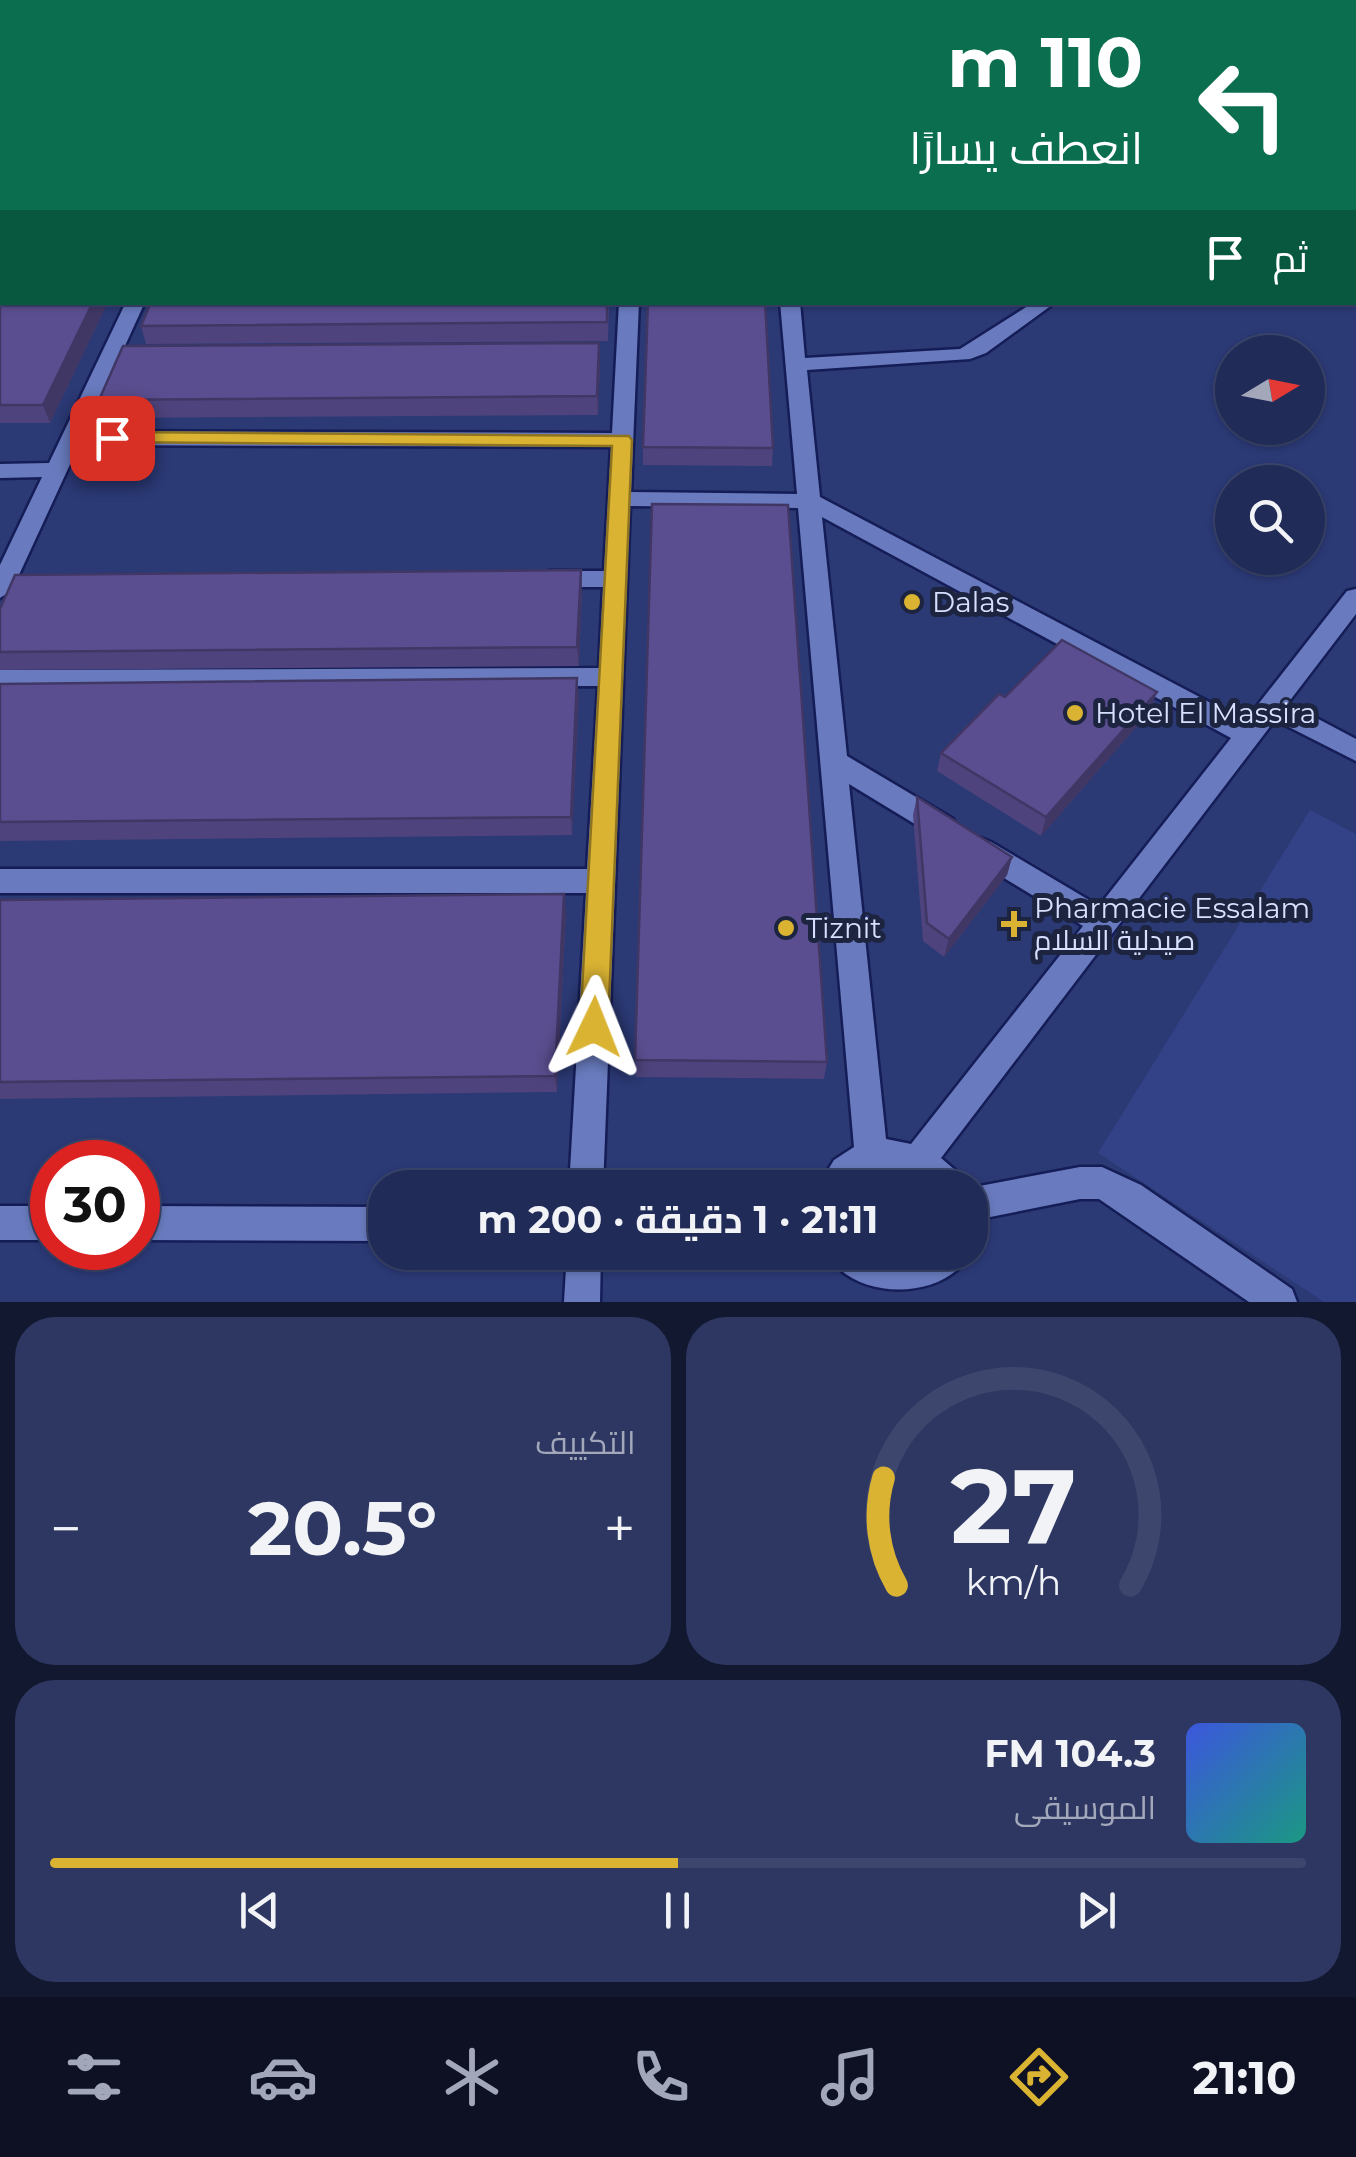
<!DOCTYPE html>
<html lang="ar">
<meta charset="utf-8">
<style>
:root{--surface:#202b58;--page:#2d3761;--text:#f1f3f6;--muted:#a2a7ba;--line:#3d476e;--accent:#dab333}
body{margin:0;font-family:Montserrat,Cairo,sans-serif;background:var(--page);color:var(--text);direction:rtl;height:100vh;display:flex;flex-direction:column;font-size:38px;white-space:nowrap}
*{box-sizing:border-box;margin:0}
p{font-size:32px;color:var(--muted)}
.icon{flex:none;width:55px;height:55px;fill:none;stroke:currentColor;stroke-width:2;stroke-linecap:round;stroke-linejoin:round}
.map{position:relative;height:1302px;overflow:hidden;direction:ltr}
.drawer{display:flex;flex-direction:column;gap:15px;padding:15px;background:#121830;flex:1}
.drawer>*{flex:none}
.hud{position:absolute;left:0px;top:0px;width:1358px;height:305px;box-shadow:0 2px 8px #0004,0 0 0 2px var(--line);direction:rtl;background:#0b6e4f;color:#fff;overflow:hidden}
.needle{width:65px;rotate:80deg}
.buttons{position:absolute;left:1215px;top:335px;display:grid;gap:20px}
.buttons a{display:grid;place-items:center;width:110px;height:110px;border-radius:50%;background:var(--surface);box-shadow:0 2px 8px #0004,0 0 0 2px var(--line);font-size:50px}
.speed{position:absolute;left:30px;top:1140px;display:flex;gap:20px;font-size:50px;font-weight:700;text-align:center}
.speed>*{display:grid;place-content:center;width:130px;height:130px;border-radius:50%;background:var(--surface);box-shadow:0 2px 8px #0004,0 0 0 2px var(--line);line-height:1}
.speed .limit{border:15px solid #d22;background:#fff;color:#111}
.pin{position:absolute;display:grid;place-items:center;width:85px;height:85px;color:#fff;margin:-42px;border-radius:20px;box-shadow:0 5px 15px #0006}
.me{position:absolute;width:110px;margin:-55px;rotate:2deg;stroke-linejoin:round;filter:drop-shadow(0 0 8px #0008)}
.turn{display:flex;align-items:center;gap:35px;height:210px;padding:0 50px;font-size:45px}
.turn .icon{width:130px;height:130px;stroke-width:2.5}
.turn b{display:block;font-size:70px;line-height:85px}
.then{display:flex;align-items:center;height:95px;padding:0 50px;background:#0003;gap:20px;font-size:38px}
.big{font-size:75px;font-weight:700;line-height:1.1}
.drawer .widget{flex:1;display:flex;flex-direction:column;justify-content:center;gap:15px;min-width:0;padding:0 35px;border-radius:40px;background:var(--page)}
.drawer .dial{align-items:center;gap:0}
.dial svg{height:260px;overflow:visible;fill:none;stroke:var(--line);stroke-width:7;stroke-linecap:round;text-anchor:middle}
.dial text{fill:var(--text);stroke:none}
.song{display:flex;align-items:center;gap:30px}
.cover{width:120px;height:120px;border-radius:15px;background:linear-gradient(135deg,hsl(230 70% 55%),hsl(170 70% 35%))}
.played{height:10px;border-radius:5px;background:linear-gradient(90deg,var(--accent) 50%,var(--line) 50%)}
.keys{display:flex;justify-content:space-around;direction:ltr}
.heat{display:flex;justify-content:space-between;align-items:center;font-size:55px;direction:ltr}
.drawer .tiles{flex:1;display:grid;gap:15px;grid-template-columns:1fr 1fr}
.widget:last-child{grid-column:span 2}
.trip{position:absolute;left:368px;top:1170px;width:620px;height:100px;border-radius:40px;background:var(--surface);box-shadow:0 2px 8px #0004,0 0 0 2px var(--line);font-weight:700;line-height:100px;text-align:center;direction:rtl}
.tab-bar{display:flex;height:160px;justify-content:space-around;align-items:center;background:#0d1123;color:var(--muted)}
.tab-bar .icon{width:70px;height:70px}
.tab-bar .current{color:var(--accent)}
.tab-bar b{font-size:45px;color:var(--text)}
.map>svg:first-child{display:block}
.built{fill:#334186}
.lines{fill:none;stroke-linecap:round;stroke-linejoin:round}
.minor-casing{stroke:#151d57;stroke-width:5}
.minor{fill:#697bbe;fill-rule:evenodd}
.wall{fill:#4e437c}
.shaded-wall{fill:#403765}
.building{fill:#5b4e90;stroke:#403765;stroke-width:2.5}
.route{fill:#dab333;stroke:#8e7421;stroke-width:2.5}
.poi-dot{fill:#dab333;stroke:#1c243f;stroke-width:4}
.labels{text-anchor:middle;stroke-width:10;stroke-linejoin:round;paint-order:stroke}
.poi-label{font-size:28px;fill:#d6dffd;stroke:#1c243f;text-anchor:start}
</style>
<div class="map">
<svg width="1356" height="1302" viewBox="0 0 1356 1302">
<rect width="100%" height="100%" fill="#2b3975"/>
<path class="built" d="M1310,810L1356,834V1302H1324L1098,1153Z"/>
<g class="lines">
<defs>
<path id="minor" d="M1355,139H1356V149H1355Z
M0,153H2V163H0Z
M126,302H145L86,431L612,433L619,302H639L631,492L797,494L780,302H800L805,358L960,349L1034,302H1056L986,353L970,359L807,370L820,497L1245,721L1347,591L1356,589V614L1288,703L1356,739V761L1275,720L941,1158L962,1176L967,1188H926L910,1176L890,1171L871,1173L855,1188H817L834,1160L854,1147L798,508L630,506L603,1188H569L586,893H0V869H587L598,686L0,688V670L599,668L603,587H549L537,579L549,571H604L611,447L79,445L12,590L0,598V565L42,477L0,478V464L49,463ZM822,517L1231,738L1099,906L991,842L981,838L971,842L967,850L971,858L1083,926L911,1144L886,1139L849,784L933,835L943,838L953,835L957,827L953,819L847,756Z
M1080,1167H1102L1141,1185L1292,1289L1297,1302H1249L1099,1199H1080L970,1221L969,1188Z
M0,1206H52V1240H0Z
M138,1206L385,1207V1241L138,1240Z
M970,1248L971,1252C946,1302 852,1302 826,1252H868L884,1263L900,1265L920,1263L933,1252H970Z
M567,1252H601L600,1302H564Z"/>
</defs>
<use href="#minor" class="minor-casing"/>
<use href="#minor" class="minor"/>
</g>
<path class="wall" d="M0,0H112L110,2H2V138H0Z
M0,266L108,302L50,423H0Z
M609,302L608,341L146,344L141,326Z
M600,361L598,415L106,418L99,400Z
M643,447L773,448L772,466L643,465Z
M582,589L579,666L0,670V609Z
M577,678L579,697L572,835L0,841V684Z
M1005,697L1150,711L1041,836L937,771L941,753Z
M917,797L1012,857L1007,875L944,957L923,941L913,815Z
M0,900L566,912L557,1092L0,1099Z
M635,1060L827,1062L824,1079L636,1077Z"/>
<path class="shaded-wall" d="M97,0H112L110,2H95Z
M93,302H108L50,423L43,405Z
M599,343L600,361L598,415L597,396Z
M581,570L582,589L579,666L577,647Z
M577,678L579,697L572,835L571,817Z
M1157,692L1150,711L1041,836L1046,817Z
M1012,857L1007,875L944,957L949,939Z
M564,894L566,912L557,1092L555,1076Z"/>
<path class="building" d="M0,0H97L95,2H2V121H0Z
M164,0H251L250,2H163Z
M315,0H401L400,2H314Z
M2,262V302H93L43,405H0V266Z
M151,302H607V322L141,326Z
M648,302H765L773,448L643,447Z
M599,343L597,396L99,400L123,346Z
M652,504L788,505L827,1062L635,1060Z
M581,570L577,647L0,652V609L15,575Z
M1062,640L1157,692L1046,817L941,753L999,694L1005,697Z
M577,678L571,817L0,822V684Z
M917,797L1012,857L949,939L927,923Z
M564,894L555,1076L0,1082V900Z"/>
<path class="route" d="M112,432L629,436L632,440L608,1027L604,1036L594,1040L584,1036L580,1027L612,446L105,442L102,438Z"/>
<g class="poi-dot">
<circle cx="912" cy="602" r="10"/>
<circle cx="1075" cy="713" r="10"/>
<path d="M1009 909h10v10h10v10h-10v10h-10v-10h-10v-10h10z"/>
<circle cx="786" cy="928" r="10"/>
</g>
<g class="labels">
<g class="poi-label">
<text x="932" y="612">Dalas</text>
<text x="1095" y="723">Hotel El Massira</text>
<text x="1034" y="918">Pharmacie Essalam<tspan x="1034" dy="32">صيدلية السلام</tspan></text>
<text x="806" y="938">Tiznit</text>
</g>
</g>
</svg>
<div class="buttons">
<a><svg class="needle" viewBox="-14 -14 28 28"><path d="M0-13l5 13h-10z" fill="#e53935"/><path d="M0 13l5-13h-10z" fill="#a2a7ba"/></svg></a>
<a><svg class="icon" aria-label="search" viewBox="0 0 24 24"><circle cx="10" cy="10" r="6"/><path d="M15 15l6 6"/></svg></a>
</div>
<div class="speed"><div class="limit">30</div></div>
<div class="pin" style="left:112px;top:438px;background:#d93025"><svg class="icon" aria-label="arrive" viewBox="0 0 24 24"><path d="M6 21V4h12l-3 4 3 4H6"/></svg></div>
<svg class="me" style="left:594px;top:1027px" viewBox="-20 -20 40 40"><path d="M0-17L14 15 0 8-14 15z" fill="#dab333" stroke="#fff" stroke-width="4"/></svg>
<div class="trip">21:11 · 1 دقيقة · 200 m</div>
<div class="hud">
<div class="turn"><svg class="icon" aria-label="left" viewBox="0 0 24 24"><path d="M17 20v-9H6M10 6l-5 5 5 5"/></svg><div><b>110 m</b>انعطف يسارًا</div></div>
<div class="then">ثم<svg class="icon" aria-label="arrive" viewBox="0 0 24 24"><path d="M6 21V4h12l-3 4 3 4H6"/></svg></div>
</div>
</div>
<section class="drawer">
<div class="tiles">
<div class="widget dial"><svg viewBox="0 0 100 80">
<path d="M14 69A42 42 0 1 1 86 69"/>
<path d="M14 69A42 42 0 0 1 10 36" stroke="#dab333"/>
<text x="50" y="56" font-size="32" font-weight="700">27</text>
<text x="50" y="72" font-size="11">km/h</text>
</svg></div>
<div class="widget"><p>التكييف</p>
<div class="heat"><a>−</a><b class="big">20.5°</b><a>+</a></div>
</div>
<div class="widget">
<div class="song"><i class="cover"></i><div><b>104.3 FM</b><p>الموسيقى</p></div></div>
<div class="played"></div>
<div class="keys"><svg class="icon" aria-label="previous" viewBox="0 0 24 24"><path d="M18 5L8 12l10 7zM5 5v14"/></svg><svg class="icon" aria-label="pause" viewBox="0 0 24 24"><path d="M8 5v14M16 5v14"/></svg><svg class="icon" aria-label="next" viewBox="0 0 24 24"><path d="M6 5l10 7-10 7zM19 5v14"/></svg></div>
</div>
</div>
</section>
<nav class="tab-bar">
<b>21:10</b>
<svg class="icon current" aria-label="directions" viewBox="0 0 24 24"><path d="M12 3l9 9-9 9-9-9zM9 14v-3h6M13 9l2 2-2 2"/></svg>
<svg class="icon" aria-label="music" viewBox="0 0 24 24"><path d="M9 18V5l10-2v13"/><circle cx="6" cy="18" r="3"/><circle cx="16" cy="16" r="3"/></svg>
<svg class="icon" aria-label="phone" viewBox="0 0 24 24"><path d="M5 4h4l2 5-3 2q2 4 5 5l2-3 5 2v4C11 20 4 13 5 4z"/></svg>
<svg class="icon" aria-label="climate" viewBox="0 0 24 24"><path d="M12 3v18M4 7l16 10M4 17L20 7"/></svg>
<svg class="icon" aria-label="car" viewBox="0 0 24 24"><path d="M5 17H2v-5l4-1 3-4h7l3 4 3 1v5h-3M9 17h6M6 11h13"/><circle cx="7" cy="17" r="2"/><circle cx="17" cy="17" r="2"/></svg>
<svg class="icon" aria-label="filters" viewBox="0 0 24 24"><path d="M4 7h16M4 17h16"/><circle cx="9" cy="7" r="2"/><circle cx="15" cy="17" r="2"/></svg>
</nav>
